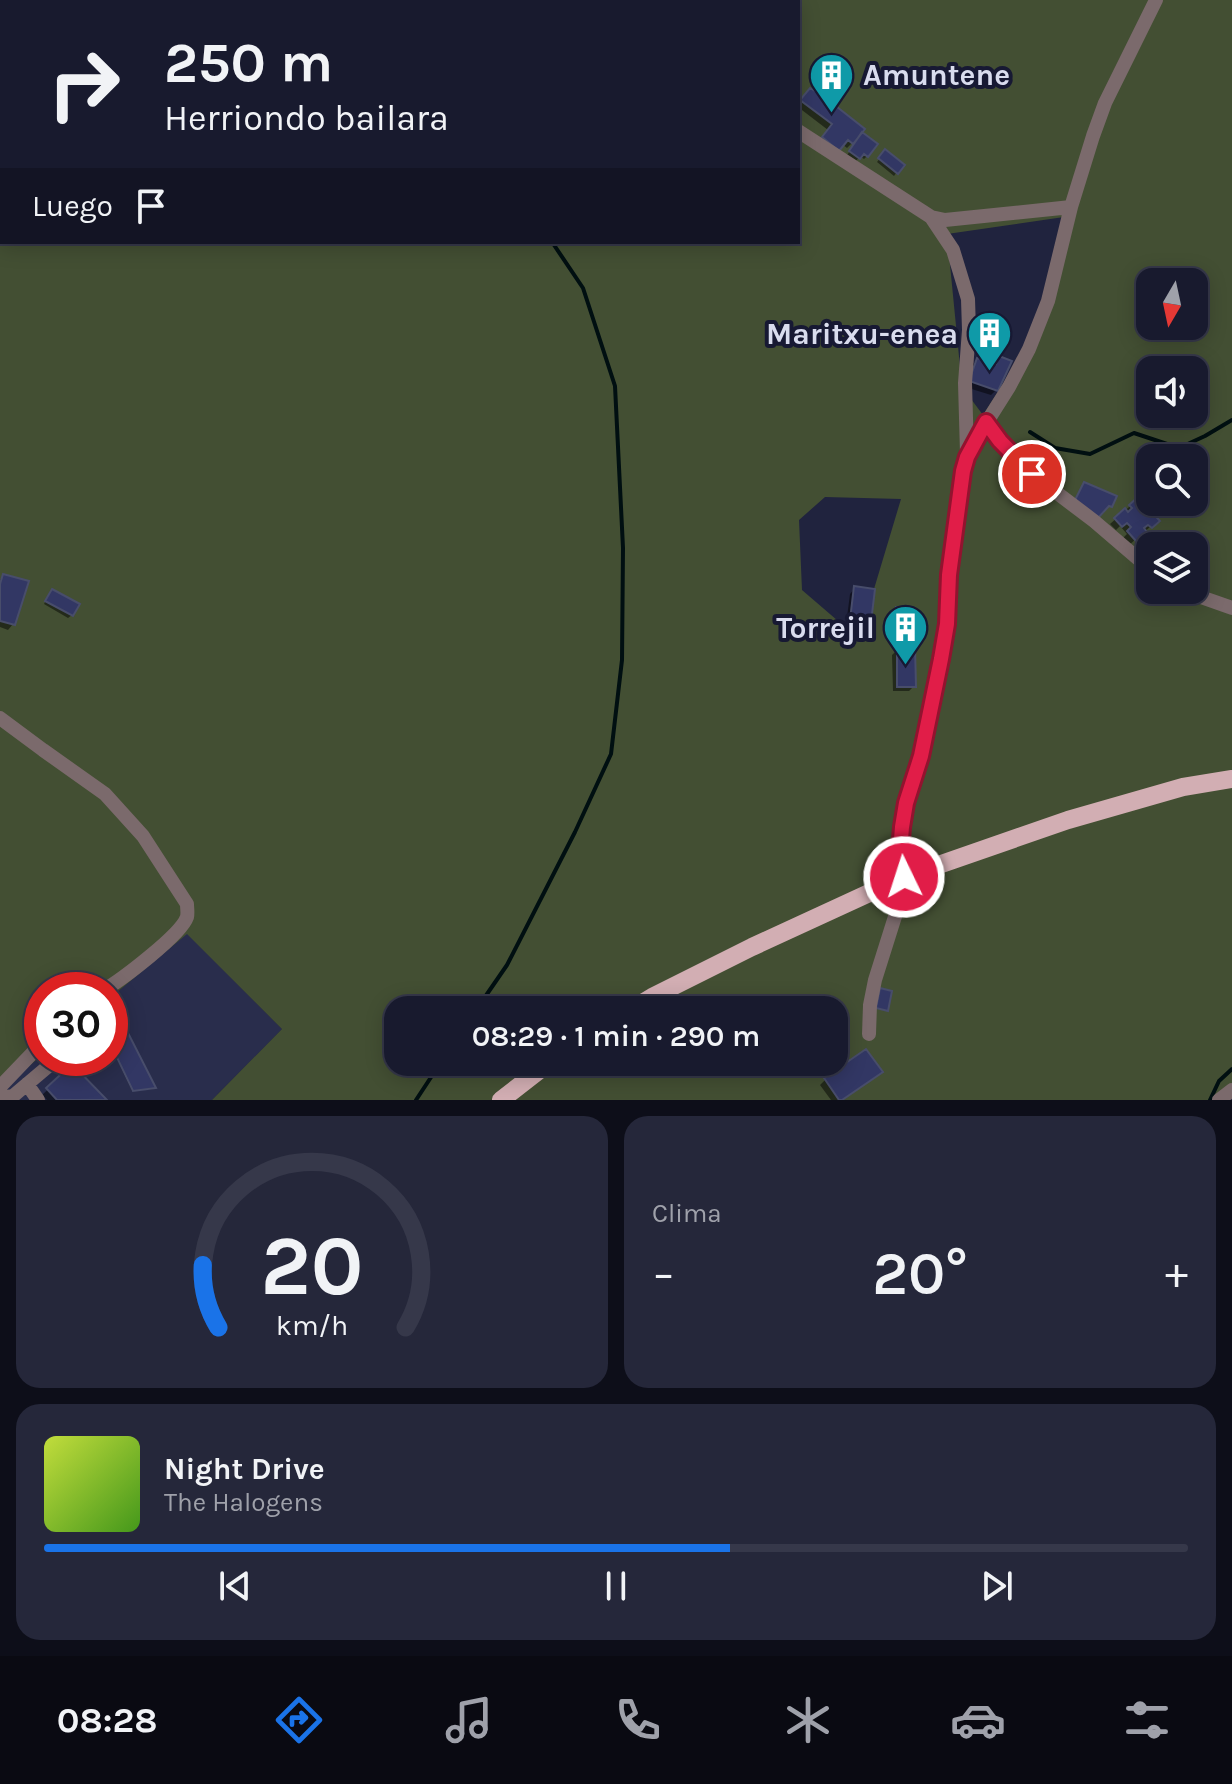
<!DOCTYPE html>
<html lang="es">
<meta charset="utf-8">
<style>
:root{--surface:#181a2e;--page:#25273a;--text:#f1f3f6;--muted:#9fa1aa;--line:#36384a;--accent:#1a73e8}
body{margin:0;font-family:Karla,sans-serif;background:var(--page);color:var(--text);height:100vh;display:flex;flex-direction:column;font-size:30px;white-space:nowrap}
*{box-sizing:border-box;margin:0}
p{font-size:26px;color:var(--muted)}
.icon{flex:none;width:44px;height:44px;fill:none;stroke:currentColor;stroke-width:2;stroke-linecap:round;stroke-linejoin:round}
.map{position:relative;height:1100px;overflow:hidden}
.drawer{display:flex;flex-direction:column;gap:16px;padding:16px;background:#0d0e19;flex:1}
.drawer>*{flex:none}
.banner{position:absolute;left:0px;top:0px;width:800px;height:244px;box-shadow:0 4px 20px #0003,0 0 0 2px var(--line);background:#181a2e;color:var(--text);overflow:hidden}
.needle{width:52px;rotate:189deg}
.buttons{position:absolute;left:1136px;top:268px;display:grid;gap:16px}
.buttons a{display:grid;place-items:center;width:72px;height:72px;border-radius:16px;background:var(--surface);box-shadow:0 4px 20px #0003,0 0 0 2px var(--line);font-size:40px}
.speed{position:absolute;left:24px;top:972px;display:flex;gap:16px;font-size:40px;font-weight:700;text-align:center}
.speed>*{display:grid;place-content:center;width:104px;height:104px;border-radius:50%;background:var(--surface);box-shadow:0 4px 20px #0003,0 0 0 2px var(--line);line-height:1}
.speed .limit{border:12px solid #d22;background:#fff;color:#111}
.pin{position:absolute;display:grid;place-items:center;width:68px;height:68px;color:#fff;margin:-34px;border:4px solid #fff;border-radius:50%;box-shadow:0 2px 8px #0007}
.me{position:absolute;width:88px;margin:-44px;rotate:356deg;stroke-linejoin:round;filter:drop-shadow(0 0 6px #0008)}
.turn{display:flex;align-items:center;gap:28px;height:168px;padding:0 32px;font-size:36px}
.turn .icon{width:104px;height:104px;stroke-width:2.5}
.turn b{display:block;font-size:56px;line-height:68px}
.then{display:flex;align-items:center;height:76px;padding:0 32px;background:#0003;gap:16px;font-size:30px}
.big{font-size:60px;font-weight:600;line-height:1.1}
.drawer .widget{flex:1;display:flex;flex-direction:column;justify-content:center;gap:12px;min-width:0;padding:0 28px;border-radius:24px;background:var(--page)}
.drawer .dial{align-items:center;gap:0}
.dial svg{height:208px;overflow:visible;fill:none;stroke:var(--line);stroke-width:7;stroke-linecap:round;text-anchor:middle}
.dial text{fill:var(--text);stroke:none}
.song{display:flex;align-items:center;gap:24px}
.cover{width:96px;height:96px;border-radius:12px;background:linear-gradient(135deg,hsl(70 70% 55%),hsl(100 70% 35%))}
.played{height:8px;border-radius:4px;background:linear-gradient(90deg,var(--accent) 60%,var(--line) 60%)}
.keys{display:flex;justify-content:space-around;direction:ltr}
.heat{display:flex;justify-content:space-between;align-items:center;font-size:44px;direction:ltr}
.drawer .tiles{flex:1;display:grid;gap:16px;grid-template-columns:1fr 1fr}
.widget:last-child{grid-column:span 2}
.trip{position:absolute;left:384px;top:996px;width:464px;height:80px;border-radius:24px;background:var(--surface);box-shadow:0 4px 20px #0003,0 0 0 2px var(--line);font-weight:600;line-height:80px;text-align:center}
.tabs{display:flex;height:128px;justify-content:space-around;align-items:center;background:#0a0a12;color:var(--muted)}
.tabs .icon{width:56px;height:56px}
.tabs .selected{color:var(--accent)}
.tabs b{font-size:36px;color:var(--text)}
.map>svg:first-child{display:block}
.built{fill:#292d4c}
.green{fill:#434f33;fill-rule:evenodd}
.shadow{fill:#0007}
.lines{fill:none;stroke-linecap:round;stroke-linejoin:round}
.stream{stroke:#000f11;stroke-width:4}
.building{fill:#323764;stroke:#484d6b;stroke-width:2}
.minor{stroke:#7b6a6c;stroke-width:14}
.major{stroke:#d2aeb3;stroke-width:18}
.route-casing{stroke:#92132f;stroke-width:20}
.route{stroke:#e11d48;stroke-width:14}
.labels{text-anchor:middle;stroke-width:8;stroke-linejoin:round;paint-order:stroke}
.poi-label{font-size:30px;font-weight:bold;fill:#d9dcee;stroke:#171933;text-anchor:end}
</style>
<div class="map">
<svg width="1232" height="1100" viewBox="0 0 1232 1100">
<rect width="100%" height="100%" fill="#20233e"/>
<path class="built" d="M187,933L282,1029L212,1100H0L13,1080L42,1055V1058H110V998Z"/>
<path class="green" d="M0,0H1232V1090L1219,1100H212L282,1029L187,934L110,998V990H42V1055L13,1080L0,1083ZM2,2H798V242H2ZM1064,217L1037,331L983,415L962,387L947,234ZM1150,282H1194V326H1150ZM1150,370H1194V414H1150ZM1150,458H1194V502H1150ZM825,497L901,499L859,639L802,590L799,520ZM1150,546H1194V590H1150ZM398,1010H834V1062H398Z"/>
<path class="shadow" d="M805,96L829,103L860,133L867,156L864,159L860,156L856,161L847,155L857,142L855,140L847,148L842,144H818L828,130L798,107V104Z
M885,152L902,165L894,176L877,162Z
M999,358L996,390L991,395L965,387L972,365L977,360L993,365Z
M1138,499L1157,521L1129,545L1123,538L1127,534L1120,526L1116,530L1110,524Z
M4,576L13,624L8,630L0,627V580Z
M855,588L869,622L864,627L846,625L850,594Z
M49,595L72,615L68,618L44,604Z
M898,649L914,686L909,691H893L892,655Z
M110,1033L154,1088L153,1089L132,1091L110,1045Z
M72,1067L104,1100H47L42,1095Z
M825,1080L841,1100H831L820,1085Z"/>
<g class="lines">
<path class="stream" d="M387,0L388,2
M1030,432L1055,448L1090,454L1134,433L1179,448L1205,436L1232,420
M476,1010L507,965L575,832L611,754L622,660L623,548L615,386L583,288L552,242
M416,1100L441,1062
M1210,1100L1219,1081L1232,1069"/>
</g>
<path class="building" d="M818,87L834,99L832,103L865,129L853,144L848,140L839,151L822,137L832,124L800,100L810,88L815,91Z
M862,132L878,144L868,157L864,154L860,159L849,151Z
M885,149L905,165L898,174L878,158Z
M999,356L1012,361L998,391L969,381L977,358L996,364Z
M1084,482L1117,496L1112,507L1109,506L1098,518L1075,500Z
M1138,497L1160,521L1152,528L1148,525L1144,528L1147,532L1136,541L1127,531L1131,527L1127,523L1122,527L1114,518L1125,508L1128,512L1132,508L1129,505Z
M3,574L29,581L15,625L0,621V584Z
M854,586L875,589L871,622L850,620Z
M52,589L80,604L73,616L45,601Z
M896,607L907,608L906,620L895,619Z
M897,647H915L916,687H897Z
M880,988L892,991L888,1011L876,1008Z
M126,1029L156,1088L133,1091L110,1043V1031Z
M866,1049L883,1072L842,1100H839L824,1078Z
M72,1064L107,1100H57L46,1088Z"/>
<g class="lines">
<path class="minor" d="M798,131L931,217L945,220L1071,207
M931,217L953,250L968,299L969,330L965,383L967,453
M986,422L1000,441L1032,474L1094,521L1150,569
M1181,590L1232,608
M0,718L43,750L105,794L143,836L187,904C187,908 188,913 187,917C181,935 121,980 104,990
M869,1034L870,1005L875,980L904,888L900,852L902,827L906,803L921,756L941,655L947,624L949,575L963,471L967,457L978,436L1009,387L1029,349L1048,301L1071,207L1093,136L1105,103L1156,0
M27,1084L38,1100
M0,1087L42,1043
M0,1098L13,1096L58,1058
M1219,1100L1232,1090"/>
<path class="major" d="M631,1010L654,996L752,947L904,877L1068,820L1183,787L1232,779
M501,1100L550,1062"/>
</g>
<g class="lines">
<defs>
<path id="route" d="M904,877L900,852L902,827L906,803L921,756L941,659L947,624L949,575L963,471L967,457L986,422L1000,441L1032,474"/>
</defs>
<use href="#route" class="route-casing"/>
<use href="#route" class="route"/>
</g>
<defs>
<symbol id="building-pin" viewBox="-11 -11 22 30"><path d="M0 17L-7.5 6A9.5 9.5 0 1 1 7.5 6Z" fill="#0f9aa8" stroke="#171933"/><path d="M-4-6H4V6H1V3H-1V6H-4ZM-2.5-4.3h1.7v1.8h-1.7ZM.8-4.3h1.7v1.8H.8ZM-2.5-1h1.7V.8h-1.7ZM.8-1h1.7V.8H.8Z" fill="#fff"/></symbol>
</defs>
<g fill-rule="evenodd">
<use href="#building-pin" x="806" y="50" width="51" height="69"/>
<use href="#building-pin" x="964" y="308" width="51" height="69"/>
<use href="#building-pin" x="880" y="602" width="51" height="69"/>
</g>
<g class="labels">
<g class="poi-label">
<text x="863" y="85" text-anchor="start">Amuntene</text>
<text x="958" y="344">Maritxu-enea</text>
<text x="875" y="638">Torrejil</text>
</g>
</g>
</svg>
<div class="buttons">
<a><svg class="needle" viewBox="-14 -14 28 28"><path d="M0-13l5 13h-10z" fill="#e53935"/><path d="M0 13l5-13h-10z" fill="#9fa1aa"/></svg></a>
<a><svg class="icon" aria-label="sound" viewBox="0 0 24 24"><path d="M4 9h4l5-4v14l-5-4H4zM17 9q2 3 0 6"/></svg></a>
<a><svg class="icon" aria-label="search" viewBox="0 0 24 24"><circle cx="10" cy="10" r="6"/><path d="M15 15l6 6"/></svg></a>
<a><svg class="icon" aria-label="layers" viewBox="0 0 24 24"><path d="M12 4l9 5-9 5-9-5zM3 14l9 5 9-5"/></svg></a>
</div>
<div class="speed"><div class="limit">30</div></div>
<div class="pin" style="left:1032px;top:474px;background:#d93025"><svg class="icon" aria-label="arrive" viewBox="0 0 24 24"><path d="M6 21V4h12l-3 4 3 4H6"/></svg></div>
<svg class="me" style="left:904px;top:877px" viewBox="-20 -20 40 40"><circle r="17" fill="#e11d48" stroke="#fff" stroke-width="3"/><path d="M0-11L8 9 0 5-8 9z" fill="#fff"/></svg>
<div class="trip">08:29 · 1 min · 290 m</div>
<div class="banner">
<div class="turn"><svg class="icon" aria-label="right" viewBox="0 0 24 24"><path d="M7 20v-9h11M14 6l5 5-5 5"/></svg><div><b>250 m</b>Herriondo bailara</div></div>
<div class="then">Luego<svg class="icon" aria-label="arrive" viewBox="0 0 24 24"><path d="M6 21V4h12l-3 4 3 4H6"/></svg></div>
</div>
</div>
<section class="drawer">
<div class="tiles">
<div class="widget dial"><svg viewBox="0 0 100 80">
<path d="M14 69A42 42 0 1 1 86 69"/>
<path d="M14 69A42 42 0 0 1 8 45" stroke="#1a73e8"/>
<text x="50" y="56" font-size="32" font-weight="700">20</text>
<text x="50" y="72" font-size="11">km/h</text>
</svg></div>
<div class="widget"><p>Clima</p>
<div class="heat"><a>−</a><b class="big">20°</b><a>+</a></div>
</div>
<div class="widget">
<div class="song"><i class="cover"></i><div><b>Night Drive</b><p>The Halogens</p></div></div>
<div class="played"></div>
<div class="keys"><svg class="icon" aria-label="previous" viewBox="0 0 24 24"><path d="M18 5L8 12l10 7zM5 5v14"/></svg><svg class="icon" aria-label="pause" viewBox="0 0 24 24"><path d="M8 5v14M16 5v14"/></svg><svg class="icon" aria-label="next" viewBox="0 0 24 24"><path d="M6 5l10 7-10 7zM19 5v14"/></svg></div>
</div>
</div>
</section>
<nav class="tabs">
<b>08:28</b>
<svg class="icon selected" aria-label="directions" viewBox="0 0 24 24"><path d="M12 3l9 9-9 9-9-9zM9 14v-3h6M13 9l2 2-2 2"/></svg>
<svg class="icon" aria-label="music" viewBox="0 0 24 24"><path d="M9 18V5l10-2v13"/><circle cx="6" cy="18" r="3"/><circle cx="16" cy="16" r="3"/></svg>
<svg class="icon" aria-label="phone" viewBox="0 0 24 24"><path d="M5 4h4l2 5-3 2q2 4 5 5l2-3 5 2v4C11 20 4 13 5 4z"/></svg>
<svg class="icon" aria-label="climate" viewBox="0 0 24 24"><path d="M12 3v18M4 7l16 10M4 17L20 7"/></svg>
<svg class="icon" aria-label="car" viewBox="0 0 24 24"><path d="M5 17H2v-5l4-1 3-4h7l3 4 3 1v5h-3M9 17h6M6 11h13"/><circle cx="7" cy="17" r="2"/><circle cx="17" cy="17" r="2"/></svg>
<svg class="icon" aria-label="filters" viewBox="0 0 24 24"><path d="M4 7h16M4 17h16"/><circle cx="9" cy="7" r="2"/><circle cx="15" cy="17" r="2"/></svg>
</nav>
